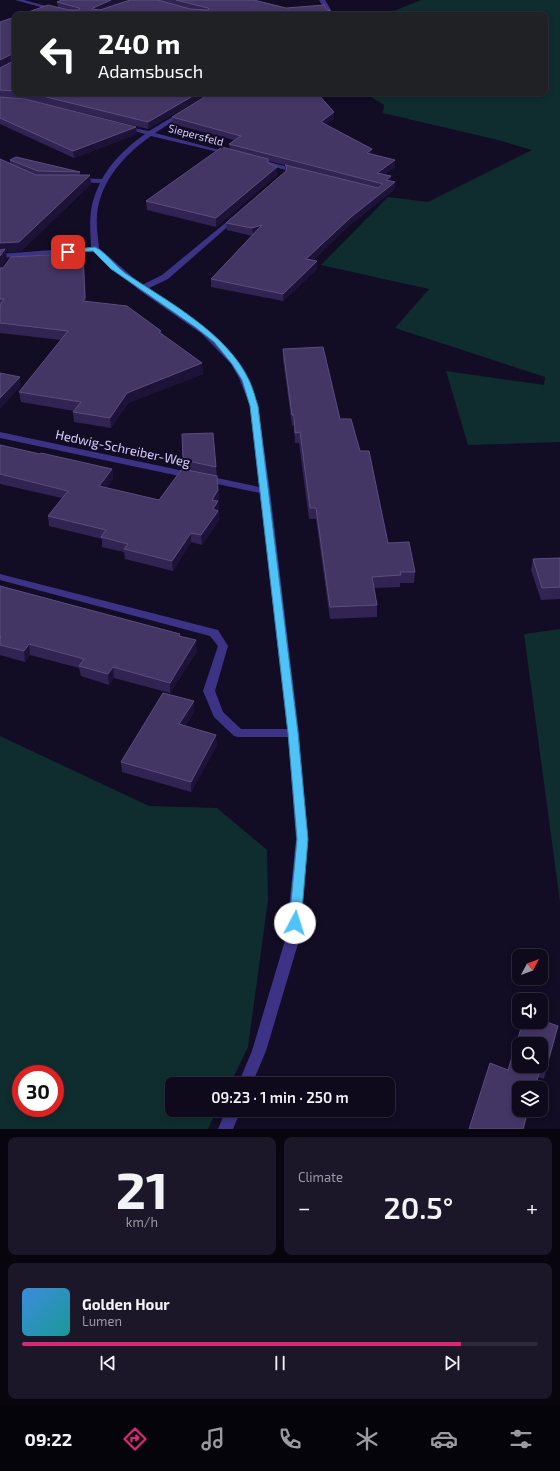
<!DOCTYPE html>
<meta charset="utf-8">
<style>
:root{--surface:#0e091b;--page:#1c1728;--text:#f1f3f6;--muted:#9b9aa3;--line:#2e2a3a;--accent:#db2777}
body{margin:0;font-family:"Exo 2",sans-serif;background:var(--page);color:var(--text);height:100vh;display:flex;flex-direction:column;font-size:15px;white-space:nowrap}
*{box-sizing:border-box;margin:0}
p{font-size:13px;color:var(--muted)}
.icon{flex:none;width:22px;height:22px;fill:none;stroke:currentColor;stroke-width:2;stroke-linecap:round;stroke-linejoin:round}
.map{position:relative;height:1129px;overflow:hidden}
.drawer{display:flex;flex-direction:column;gap:8px;padding:8px;background:#08050f;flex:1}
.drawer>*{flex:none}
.banner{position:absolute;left:12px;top:12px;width:536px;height:84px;border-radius:8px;box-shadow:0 2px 6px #0003,0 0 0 1px var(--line);background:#202124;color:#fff;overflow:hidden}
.needle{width:26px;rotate:49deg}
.tools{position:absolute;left:512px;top:949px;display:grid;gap:8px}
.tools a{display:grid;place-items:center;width:36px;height:36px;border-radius:8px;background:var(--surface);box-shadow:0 2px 6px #0003,0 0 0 1px var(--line);font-size:20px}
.speed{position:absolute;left:12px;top:1065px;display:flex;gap:8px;font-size:20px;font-weight:700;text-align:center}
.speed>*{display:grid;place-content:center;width:52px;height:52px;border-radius:50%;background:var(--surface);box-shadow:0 2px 6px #0003,0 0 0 1px var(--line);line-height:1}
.speed .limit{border:6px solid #d22;background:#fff;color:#111}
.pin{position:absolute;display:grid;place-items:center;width:34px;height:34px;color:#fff;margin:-17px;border-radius:8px;box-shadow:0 2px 6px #0006}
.me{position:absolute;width:44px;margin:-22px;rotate:5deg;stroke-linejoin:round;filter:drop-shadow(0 0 3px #0008)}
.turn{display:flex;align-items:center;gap:14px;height:84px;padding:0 20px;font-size:18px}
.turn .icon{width:52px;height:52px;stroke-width:2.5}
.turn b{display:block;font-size:28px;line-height:34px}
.big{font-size:30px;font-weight:600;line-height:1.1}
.drawer .tile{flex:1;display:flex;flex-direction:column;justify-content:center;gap:6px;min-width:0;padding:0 14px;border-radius:8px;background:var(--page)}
.drawer .dial{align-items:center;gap:0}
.dial b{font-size:52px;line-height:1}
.song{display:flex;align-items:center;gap:12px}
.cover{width:48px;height:48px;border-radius:6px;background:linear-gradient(135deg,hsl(210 70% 55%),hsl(180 70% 35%))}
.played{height:4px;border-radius:2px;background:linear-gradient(90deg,var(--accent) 85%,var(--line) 85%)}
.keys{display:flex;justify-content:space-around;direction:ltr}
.heat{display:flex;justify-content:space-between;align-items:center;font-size:22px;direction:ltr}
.drawer .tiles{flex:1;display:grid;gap:8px;grid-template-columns:1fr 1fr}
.tile:last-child{grid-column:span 2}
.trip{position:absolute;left:165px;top:1077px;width:230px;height:40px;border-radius:8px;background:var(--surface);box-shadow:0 2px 6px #0003,0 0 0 1px var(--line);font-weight:600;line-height:40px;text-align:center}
.menu{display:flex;height:64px;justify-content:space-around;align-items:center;background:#06040b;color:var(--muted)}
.menu .icon{width:28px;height:28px}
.menu .on{color:var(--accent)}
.menu b{font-size:18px;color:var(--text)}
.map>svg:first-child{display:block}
.green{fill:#0f2d2e;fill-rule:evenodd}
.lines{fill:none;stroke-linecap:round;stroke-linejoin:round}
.minor{fill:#3d3386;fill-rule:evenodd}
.wall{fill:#312453}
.shaded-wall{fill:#1d1338}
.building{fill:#433665;stroke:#5a4e7e}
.route{fill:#4fc3f7;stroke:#337fa1}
.labels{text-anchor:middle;stroke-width:4;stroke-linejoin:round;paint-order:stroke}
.far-street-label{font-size:11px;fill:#d8cfff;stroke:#120c24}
.street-label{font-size:13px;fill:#d8cfff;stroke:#120c24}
</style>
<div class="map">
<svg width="560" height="1129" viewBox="0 0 560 1129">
<rect width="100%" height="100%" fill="#120c24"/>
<path class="green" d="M421,0H560V442L468,445L446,371L544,385L545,377L395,328L429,289L321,265L388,197L428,202L532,150L498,140L383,113L384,105L368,95L362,93H545V15H384Z
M560,629V902L524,634Z
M0,736L149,806L217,808L267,850L268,900L248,1047L230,1084H172V1110H217L208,1129H0ZM21,1074H55V1108H21Z"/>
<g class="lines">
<path class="minor" d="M15,0H24L79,15H70Z
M319,0H325L334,15H328Z
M184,110L187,112L186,113L155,133L231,153V155L151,136C125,154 100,181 97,215C96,226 98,237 99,248L142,285L162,275L235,215L240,216L168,279L147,289L208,331L228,350L242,367L250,383L258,406L270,491L299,733L308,839L300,937L266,1051L252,1084H238L252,1051L286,937L296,839L288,737H238L234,736L214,717L203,691L218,646L210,636L0,580V574L218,630L228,646L215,691L223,712L241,729H287L260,493L0,438V432L259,487L250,406L239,378L231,364L202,334L139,290L93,251L0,258V254L91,247C90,220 88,208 100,183L77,182L74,180L77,178L102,179C112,161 128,146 145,134L123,128V126L149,131Z
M262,160L299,170L300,171L297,173L260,163L259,162Z
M226,1110H241L233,1129H218Z"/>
</g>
<path class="wall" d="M130,0H254L286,8L330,15H20L58,7L57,2L123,1L109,7Z
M15,17V93H209L148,129L26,99L2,97L136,127L137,134L74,158L0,124V68L15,60L0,67V22Z
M172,117L334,119L326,124L372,154L395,167L384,174L391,176L390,181L395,182V189L351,224L313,260L317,269L283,301L211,287V279L252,236L227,230L226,223L285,172V165L268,161V163L277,175L216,227L147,210L146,201L230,149L229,144L234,140L173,124Z
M10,160L80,172V175H90L91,184L21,251L6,252L7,259L0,268L10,164Z
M83,253L86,301L162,334L202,363L203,374L128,403L111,428L74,422L73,412L74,411L21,402L19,392L61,340L0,333V268Z
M283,349L340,419L360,451L388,543L415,572L414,583H400V587L374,588L377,605V617L330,619L316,519H309L299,443H295L294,425L292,426L283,359Z
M0,445L40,454L112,469L113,479L106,488L159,500L184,469L183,460L216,467L219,500L218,501L219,520L202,545L191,542L173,571L125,559L124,552L102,547V539L49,526L48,516L62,498L0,484Z
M560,558V599L541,600L531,570L533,559Z
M0,586L180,634V636L197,651L170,693L114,678L109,685L81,676L79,668L30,655L25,662L0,655Z
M194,701V712L185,726L217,745L191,792L122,772L121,762Z
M555,1040L544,1079L538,1077L535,1088H519V1110H529L524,1129H469L508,1070Z"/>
<path class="shaded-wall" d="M111,0H128L123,1L93,14L92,9L93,8Z
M330,10V15H321Z
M14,53L15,60L0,67V60Z
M198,93H209L148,129V122Z
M334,112V119L321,128V122Z
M136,127L137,134L74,158L73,151Z
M372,149V156L367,153Z
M395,160V167L377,180V173Z
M277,167V175L216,227V218Z
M90,175L91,184L21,251L6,252L7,259L0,268V243Z
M391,176L390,183L386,180Z
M395,182V189L351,224L306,266V259L351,217Z
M262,225L253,236L252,228Z
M83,253L84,263L86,308L83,301Z
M317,261V269L283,301V294Z
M202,363L203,374L128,403L111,428L110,418L127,393Z
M20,377L21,386L0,409V398Z
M112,469L113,479L100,496L99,486Z
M218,490L219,500L212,509V500Z
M218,501L219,520L202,545L201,535L213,509Z
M191,533V542L173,571L172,561Z
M196,640L197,651L170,693V683Z
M29,644L30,655L25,662L24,651Z
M113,667L114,678L109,685L108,674Z
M194,701V712L180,735L179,724Z
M216,735L217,745L191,792V782Z
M558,1026L555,1040L544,1079L547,1065Z
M528,1110H529L524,1129H523Z"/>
<path class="building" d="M62,0H111L93,8L92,9L100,10L130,0H158L190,9L208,10L209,9L208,8L176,0H254L286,8L324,5L327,10H330L321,15H20L48,5L69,10H78L80,9L79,8L57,2Z
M15,17V91L0,90V68L15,60L14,53L0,60V22Z
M30,93H198L148,122Z
M211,93H317L334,112L321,122L372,149L367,153L395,160L377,173L391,176L386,180L395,182L351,217L306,259L317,261L283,294L211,279L262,225L252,228L226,223L286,171L287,166L285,165L378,188L383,184L229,144L241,136L172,117Z
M0,97L25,99L136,127L73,151L0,118Z
M222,147L268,159V163L277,167L216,218L146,201Z
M16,157L80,172L38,171L10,160Z
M0,159L36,175H90L19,242L0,243Z
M5,249L0,256V250Z
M83,253L85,298L83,301L127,306L161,331L159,332L202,363L127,393L110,418L73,412L81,402L19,392L68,331L0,323V305L4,299H0V268H3L11,257Z
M323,347L340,419H351L360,451H369L388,543L409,542L415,572H400L401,575L372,577L377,605L330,607L316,508H310L300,432L295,433L294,415H292L283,349Z
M0,373L20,377L0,398Z
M213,433L216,467L183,460L182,434Z
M0,445L40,454L41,453L112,469L99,486L159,500L182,469L217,476L218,490L212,500L218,501L213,509L218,511L201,535L191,533L172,561L124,549L128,544L101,537L106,530L48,516L68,491L0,474Z
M560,558V587L542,588L533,559Z
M0,586L180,634L179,636L196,640L170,683L113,667L108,674L79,666L84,659L29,644L24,651L0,645V638L1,637L0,636Z
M163,693L194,701L179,724L216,735L191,782L121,762Z
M541,1020L558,1026L547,1065L542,1063L541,1065V1044H519V1066H541L535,1088H519V1110H528L523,1129H469L490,1063L508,1070L523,1022H541Z"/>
<path class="route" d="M95,247C104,251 116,266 125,273C167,301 227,333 249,380C253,388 255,397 258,406L298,733L308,839L301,923L299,927L295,928L290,927L289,923L297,839L288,733L250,406L242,380L232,364L214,342L195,327L111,269L93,251L68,253L65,252L68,250Z"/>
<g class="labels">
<g class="far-street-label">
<text transform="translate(196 135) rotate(15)" y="4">Siepersfeld</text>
</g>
<g class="street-label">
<text transform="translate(123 448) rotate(12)" y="5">Hedwig-Schreiber-Weg</text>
</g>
</g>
</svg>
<div class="tools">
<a><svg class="needle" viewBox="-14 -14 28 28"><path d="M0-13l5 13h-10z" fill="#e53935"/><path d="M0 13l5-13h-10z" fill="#9b9aa3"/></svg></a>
<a><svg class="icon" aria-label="sound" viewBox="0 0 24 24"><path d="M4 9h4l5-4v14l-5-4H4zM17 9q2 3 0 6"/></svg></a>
<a><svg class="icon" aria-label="search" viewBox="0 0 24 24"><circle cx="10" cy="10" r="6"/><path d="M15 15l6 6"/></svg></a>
<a><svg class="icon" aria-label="layers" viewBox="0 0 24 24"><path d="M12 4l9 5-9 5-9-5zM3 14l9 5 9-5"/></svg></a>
</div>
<div class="speed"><div class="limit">30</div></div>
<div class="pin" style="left:68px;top:252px;background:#d93025"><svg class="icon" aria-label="arrive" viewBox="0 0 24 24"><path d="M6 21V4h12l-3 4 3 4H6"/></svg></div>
<svg class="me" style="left:295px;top:923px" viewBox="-20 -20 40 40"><circle r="19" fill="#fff"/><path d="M0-13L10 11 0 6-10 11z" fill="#4fc3f7"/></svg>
<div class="trip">09:23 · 1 min · 250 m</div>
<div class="banner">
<div class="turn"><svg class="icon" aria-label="left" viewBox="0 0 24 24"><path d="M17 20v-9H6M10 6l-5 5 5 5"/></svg><div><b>240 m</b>Adamsbusch</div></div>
</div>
</div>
<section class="drawer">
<div class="tiles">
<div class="tile dial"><b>21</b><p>km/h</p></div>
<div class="tile"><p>Climate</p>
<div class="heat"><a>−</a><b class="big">20.5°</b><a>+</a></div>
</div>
<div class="tile">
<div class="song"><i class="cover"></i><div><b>Golden Hour</b><p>Lumen</p></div></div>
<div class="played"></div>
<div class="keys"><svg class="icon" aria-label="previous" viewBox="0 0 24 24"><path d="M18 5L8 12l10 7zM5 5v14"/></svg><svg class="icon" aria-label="pause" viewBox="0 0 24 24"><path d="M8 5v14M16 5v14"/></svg><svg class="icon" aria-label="next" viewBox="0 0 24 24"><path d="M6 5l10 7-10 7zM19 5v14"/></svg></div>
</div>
</div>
</section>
<nav class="menu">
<b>09:22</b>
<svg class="icon on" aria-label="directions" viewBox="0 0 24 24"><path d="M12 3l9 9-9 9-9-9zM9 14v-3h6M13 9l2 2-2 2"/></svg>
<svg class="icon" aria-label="music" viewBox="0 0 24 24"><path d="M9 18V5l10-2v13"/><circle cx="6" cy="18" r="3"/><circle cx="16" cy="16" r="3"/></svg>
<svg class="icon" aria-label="phone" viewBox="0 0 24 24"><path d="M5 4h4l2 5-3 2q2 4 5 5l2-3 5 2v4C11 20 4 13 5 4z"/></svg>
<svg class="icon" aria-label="climate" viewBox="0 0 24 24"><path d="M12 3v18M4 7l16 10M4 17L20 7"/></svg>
<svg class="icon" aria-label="car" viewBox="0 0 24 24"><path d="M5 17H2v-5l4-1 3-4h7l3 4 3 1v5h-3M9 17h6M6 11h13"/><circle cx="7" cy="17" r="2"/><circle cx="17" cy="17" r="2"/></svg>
<svg class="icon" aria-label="filters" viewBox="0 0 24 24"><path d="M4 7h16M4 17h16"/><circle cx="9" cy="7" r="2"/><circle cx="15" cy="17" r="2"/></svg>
</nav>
